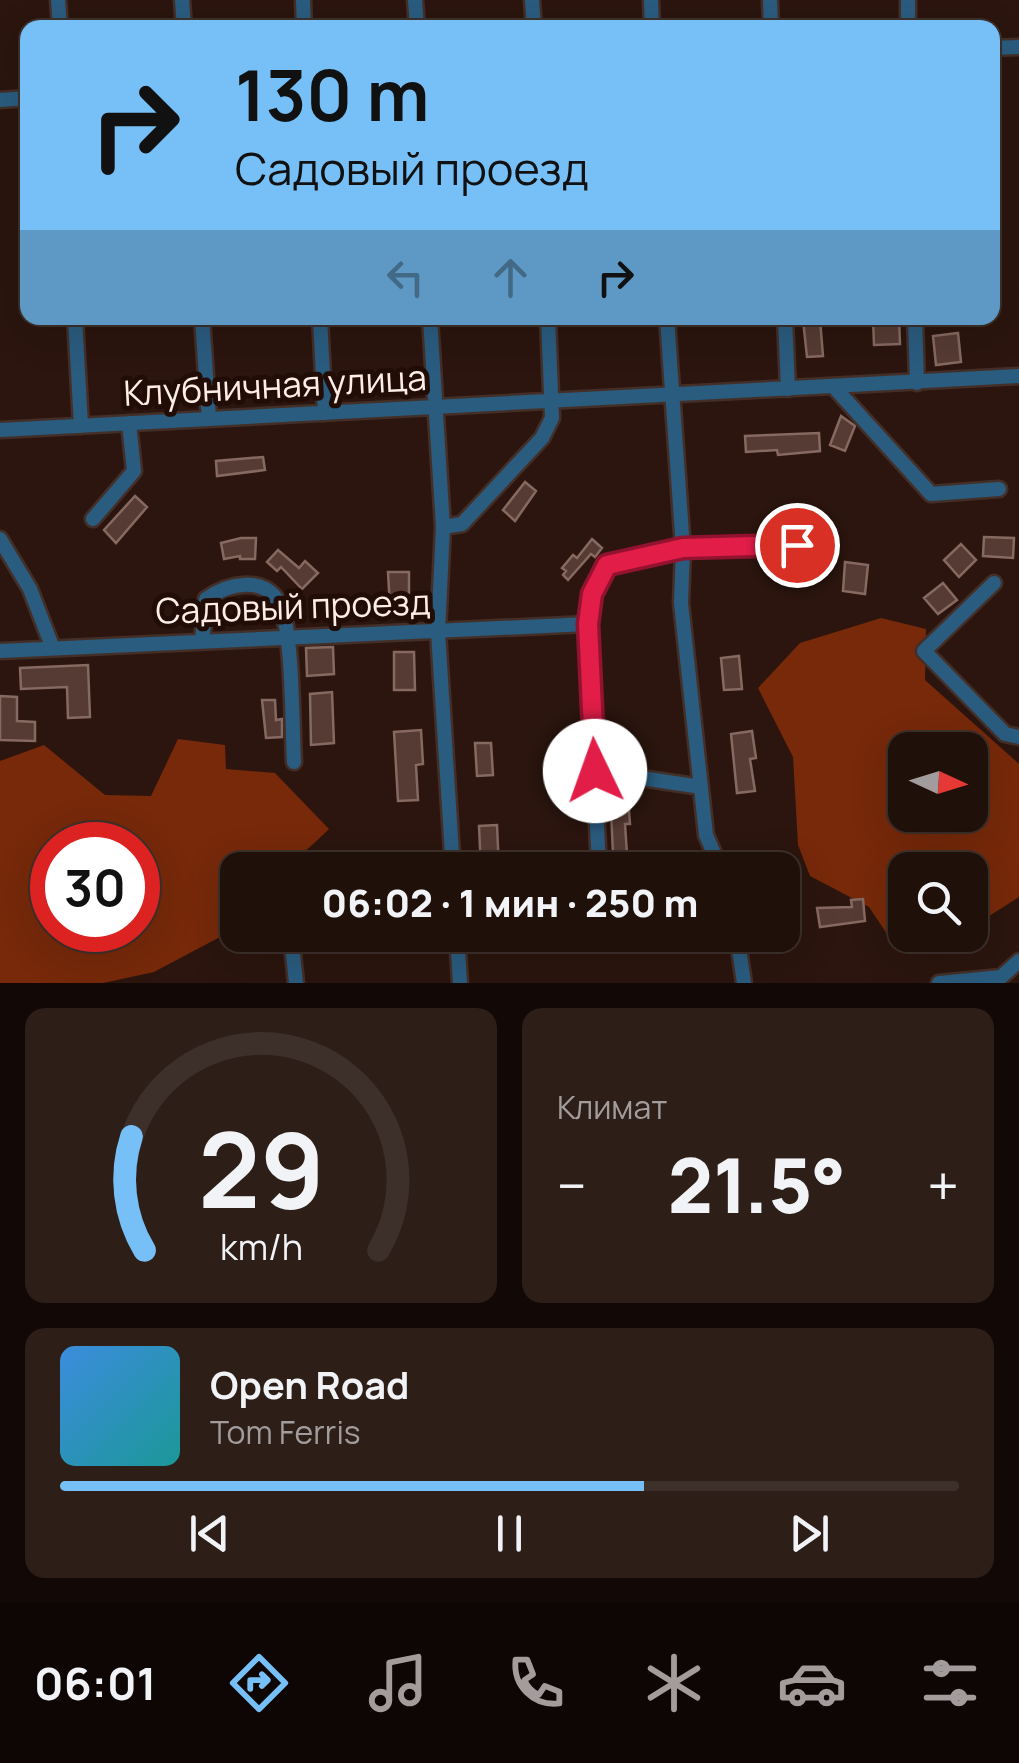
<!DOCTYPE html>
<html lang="ru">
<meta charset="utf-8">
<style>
:root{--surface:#20100a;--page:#2d1e18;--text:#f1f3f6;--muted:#a29d9c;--line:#3d302b;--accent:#76c0f7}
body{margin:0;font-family:Manrope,sans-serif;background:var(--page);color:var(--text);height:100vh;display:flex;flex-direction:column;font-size:38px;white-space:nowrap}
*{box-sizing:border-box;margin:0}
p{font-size:32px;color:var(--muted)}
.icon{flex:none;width:55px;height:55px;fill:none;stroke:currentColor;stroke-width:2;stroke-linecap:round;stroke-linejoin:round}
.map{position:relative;height:983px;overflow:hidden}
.panel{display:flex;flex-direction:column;gap:25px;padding:25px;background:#120906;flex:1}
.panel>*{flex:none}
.top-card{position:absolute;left:20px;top:20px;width:980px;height:305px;border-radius:20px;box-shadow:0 10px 40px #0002,0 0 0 2px var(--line);background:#76c0f7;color:#111;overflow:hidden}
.needle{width:65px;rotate:94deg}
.tools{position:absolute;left:888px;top:732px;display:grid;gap:20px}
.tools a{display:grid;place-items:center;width:100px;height:100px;border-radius:20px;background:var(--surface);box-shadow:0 10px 40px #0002,0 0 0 2px var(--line);font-size:50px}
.speed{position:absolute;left:30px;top:822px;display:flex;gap:20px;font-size:50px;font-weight:700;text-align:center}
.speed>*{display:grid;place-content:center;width:130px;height:130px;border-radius:50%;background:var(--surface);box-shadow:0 10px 40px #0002,0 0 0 2px var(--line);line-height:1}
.speed .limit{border:15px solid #d22;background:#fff;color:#111}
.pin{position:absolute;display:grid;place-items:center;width:85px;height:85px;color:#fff;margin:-42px;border:5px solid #fff;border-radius:50%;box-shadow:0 2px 10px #0007}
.me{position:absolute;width:110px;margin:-55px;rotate:357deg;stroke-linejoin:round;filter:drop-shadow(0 0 8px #0008)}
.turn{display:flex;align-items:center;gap:35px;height:210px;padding:0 50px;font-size:45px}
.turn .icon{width:130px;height:130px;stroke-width:2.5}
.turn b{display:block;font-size:70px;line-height:85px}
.lanes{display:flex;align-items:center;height:95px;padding:0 50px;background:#0003;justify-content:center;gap:50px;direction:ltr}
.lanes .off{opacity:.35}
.big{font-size:75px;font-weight:800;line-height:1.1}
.panel .card{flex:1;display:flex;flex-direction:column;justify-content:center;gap:15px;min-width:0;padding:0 35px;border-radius:20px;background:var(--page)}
.panel .dial{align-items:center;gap:0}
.dial svg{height:260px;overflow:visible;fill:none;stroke:var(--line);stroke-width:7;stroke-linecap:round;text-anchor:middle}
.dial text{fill:var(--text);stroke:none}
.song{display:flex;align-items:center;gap:30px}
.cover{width:120px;height:120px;border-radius:15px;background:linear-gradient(135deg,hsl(210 70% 55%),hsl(180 70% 35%))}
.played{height:10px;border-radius:5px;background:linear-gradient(90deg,var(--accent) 65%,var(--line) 65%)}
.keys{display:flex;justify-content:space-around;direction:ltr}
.heat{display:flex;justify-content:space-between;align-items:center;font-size:55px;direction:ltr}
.panel .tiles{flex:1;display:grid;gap:25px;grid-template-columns:1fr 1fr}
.card:last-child{grid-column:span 2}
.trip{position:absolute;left:220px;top:852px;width:580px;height:100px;border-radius:20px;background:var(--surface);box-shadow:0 10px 40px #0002,0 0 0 2px var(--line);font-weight:800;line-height:100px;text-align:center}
.tab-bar{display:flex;height:160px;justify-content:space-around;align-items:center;background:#0d0604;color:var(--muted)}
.tab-bar .icon{width:70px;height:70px}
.tab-bar .selected{color:var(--accent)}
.tab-bar b{font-size:45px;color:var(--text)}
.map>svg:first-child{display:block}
.forest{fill:#77290a;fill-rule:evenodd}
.building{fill:#553b33;stroke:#866960;stroke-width:2.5}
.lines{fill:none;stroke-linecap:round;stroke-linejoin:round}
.minor-casing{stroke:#442f28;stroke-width:19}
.minor{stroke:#2a5c7f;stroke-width:14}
.route-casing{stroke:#92132f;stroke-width:25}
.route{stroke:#e11d48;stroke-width:18}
.labels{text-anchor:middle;stroke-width:10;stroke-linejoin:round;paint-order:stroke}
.street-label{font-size:35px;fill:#fdede7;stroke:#210c06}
</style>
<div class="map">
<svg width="1019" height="983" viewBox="0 0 1019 983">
<rect width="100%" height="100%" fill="#2b150e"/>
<path class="forest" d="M881,618L926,629L925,680L1019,764V897L970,928V870H905V935H947L897,949L869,907L810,876L798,845L793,757L758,688L800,643ZM905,750H970V815H905Z
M178,739L225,745L226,769L275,773L329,829C295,862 286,870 238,870L237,901L220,937L154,972L103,983H0V761L44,745L105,795L151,796ZM52,845H138V930H52Z"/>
<path class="building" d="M899,318L900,344L874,345L873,319Z
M820,319L823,356L807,357L803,320Z
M958,333L961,362L936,365L933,336Z
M841,416L855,426L845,451L830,445Z
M819,433L820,451L778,455L777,450L746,452L745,436Z
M263,457L265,470L217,476L216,461Z
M525,482L536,491L515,521L503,510Z
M135,496L147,507L116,543L104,530Z
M984,537L1014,538L1013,558L983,556Z
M241,538H256L255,559H240V556L224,559L221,543Z
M592,539L602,548L595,557L591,554L568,580L563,575L566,571L562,568L573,555L577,558Z
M961,544L976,560L959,577L944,560Z
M278,550L299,568L305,561L318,573L302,589L281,567L277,571L267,562Z
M845,562L868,565L865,594L843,591Z
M388,572H409V607L390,608Z
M943,583L957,600L938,614L924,598Z
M333,647L334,674L307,676L306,648Z
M394,652H414L415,690H394Z
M739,656L742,689L724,690L721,658Z
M88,665L90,717L68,718L67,687L21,689L20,668Z
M332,692L334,743L311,745L310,694Z
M0,696L17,697V721L35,722V741L0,740Z
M262,700H275L276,720L282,719V737L266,738Z
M421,730L423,764L416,765L418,800L398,801L394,732Z
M752,731L756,758L750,759L755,791L737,793L731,734Z
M475,743H491L493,775L477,776Z
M629,810L630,824H625L627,854H613L611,811Z
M497,825L499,870H481L479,826Z
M863,899L865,921L820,927L817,908L852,907L851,900Z"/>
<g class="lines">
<defs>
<path id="minor" d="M58,0L60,28
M182,0L184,28
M303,0L304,28
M415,0L417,28
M532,0L534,28
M651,0L652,28
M770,0L771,28
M908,0V28
M992,48L1019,47
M0,100L28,98
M75,318L81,426
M202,318L209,419
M320,318L325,413
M430,318L443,527L438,632L453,870
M667,318L683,549L681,603L706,835L721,870
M785,318L788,389
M915,318L917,383
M834,387L931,494L999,489
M0,430L1019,376
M93,519L134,471L129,423
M443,527L462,524L542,438L552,418L548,318
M0,539L30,589L52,646
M994,583L924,651L1005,734L1019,737
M588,624L599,870
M202,641L206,599C227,584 266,574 280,605C293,631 292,728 294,762
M0,651L588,624L591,594L607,565L683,549L797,545
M595,771L701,787
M291,935L296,983
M457,935L460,983
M737,935L744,983
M939,983L1001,977L1019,961"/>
</defs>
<use href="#minor" class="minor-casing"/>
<use href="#minor" class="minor"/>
</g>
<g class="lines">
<defs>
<path id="route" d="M595,771L588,624L592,594L607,565L683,548L797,545"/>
</defs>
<use href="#route" class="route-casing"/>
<use href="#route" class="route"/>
</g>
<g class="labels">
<g class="street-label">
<text transform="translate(275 386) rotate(-3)" y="12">Клубничная улица</text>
<text transform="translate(293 607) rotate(-2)" y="12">Садовый проезд</text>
</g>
</g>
</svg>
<div class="tools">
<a><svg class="needle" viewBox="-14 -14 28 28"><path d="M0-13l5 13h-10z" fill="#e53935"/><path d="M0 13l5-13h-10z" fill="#a29d9c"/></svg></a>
<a><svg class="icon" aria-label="search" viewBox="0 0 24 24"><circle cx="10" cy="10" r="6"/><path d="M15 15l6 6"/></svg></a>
</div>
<div class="speed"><div class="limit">30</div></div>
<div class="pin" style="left:797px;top:545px;background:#d93025"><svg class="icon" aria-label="arrive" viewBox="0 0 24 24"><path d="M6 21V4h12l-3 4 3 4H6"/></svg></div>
<svg class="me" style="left:595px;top:771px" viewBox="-20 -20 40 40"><circle r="19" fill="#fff"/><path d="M0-13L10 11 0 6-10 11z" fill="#e11d48"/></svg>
<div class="trip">06:02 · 1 мин · 250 m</div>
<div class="top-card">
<div class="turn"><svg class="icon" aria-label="right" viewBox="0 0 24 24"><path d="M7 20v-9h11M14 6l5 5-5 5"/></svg><div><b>130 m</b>Садовый проезд</div></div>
<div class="lanes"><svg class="icon off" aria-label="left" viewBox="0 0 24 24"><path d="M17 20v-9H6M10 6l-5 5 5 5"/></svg><svg class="icon off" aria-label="ahead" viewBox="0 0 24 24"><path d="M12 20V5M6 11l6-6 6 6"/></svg><svg class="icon" aria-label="right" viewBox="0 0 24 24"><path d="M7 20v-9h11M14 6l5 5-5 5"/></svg></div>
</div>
</div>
<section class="panel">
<div class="tiles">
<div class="card dial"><svg viewBox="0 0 100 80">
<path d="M14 69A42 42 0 1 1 86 69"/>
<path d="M14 69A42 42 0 0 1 10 34" stroke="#76c0f7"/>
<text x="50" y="56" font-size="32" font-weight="700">29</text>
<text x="50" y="72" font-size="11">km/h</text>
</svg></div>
<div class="card"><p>Климат</p>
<div class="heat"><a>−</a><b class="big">21.5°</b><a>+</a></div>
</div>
<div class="card">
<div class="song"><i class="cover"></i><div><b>Open Road</b><p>Tom Ferris</p></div></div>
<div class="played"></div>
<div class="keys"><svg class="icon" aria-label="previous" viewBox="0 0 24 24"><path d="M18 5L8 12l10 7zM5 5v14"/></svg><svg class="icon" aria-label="pause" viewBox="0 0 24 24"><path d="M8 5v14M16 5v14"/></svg><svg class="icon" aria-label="next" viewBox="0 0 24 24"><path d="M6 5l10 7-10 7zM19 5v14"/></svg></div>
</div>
</div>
</section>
<nav class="tab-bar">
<b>06:01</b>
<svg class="icon selected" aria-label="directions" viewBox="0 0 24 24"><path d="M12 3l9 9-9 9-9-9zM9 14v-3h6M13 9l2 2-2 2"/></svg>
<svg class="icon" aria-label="music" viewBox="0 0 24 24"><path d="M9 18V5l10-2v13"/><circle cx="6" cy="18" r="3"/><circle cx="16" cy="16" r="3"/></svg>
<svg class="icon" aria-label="phone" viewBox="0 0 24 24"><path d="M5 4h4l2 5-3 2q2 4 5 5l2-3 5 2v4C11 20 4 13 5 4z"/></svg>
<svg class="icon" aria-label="climate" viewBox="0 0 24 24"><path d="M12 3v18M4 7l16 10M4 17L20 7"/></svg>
<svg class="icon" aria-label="car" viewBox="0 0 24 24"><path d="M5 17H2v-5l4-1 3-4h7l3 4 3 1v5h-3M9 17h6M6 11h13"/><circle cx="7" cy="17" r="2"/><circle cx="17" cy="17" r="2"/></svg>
<svg class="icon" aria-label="filters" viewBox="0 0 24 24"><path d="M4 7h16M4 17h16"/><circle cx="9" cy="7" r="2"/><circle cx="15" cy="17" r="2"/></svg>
</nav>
